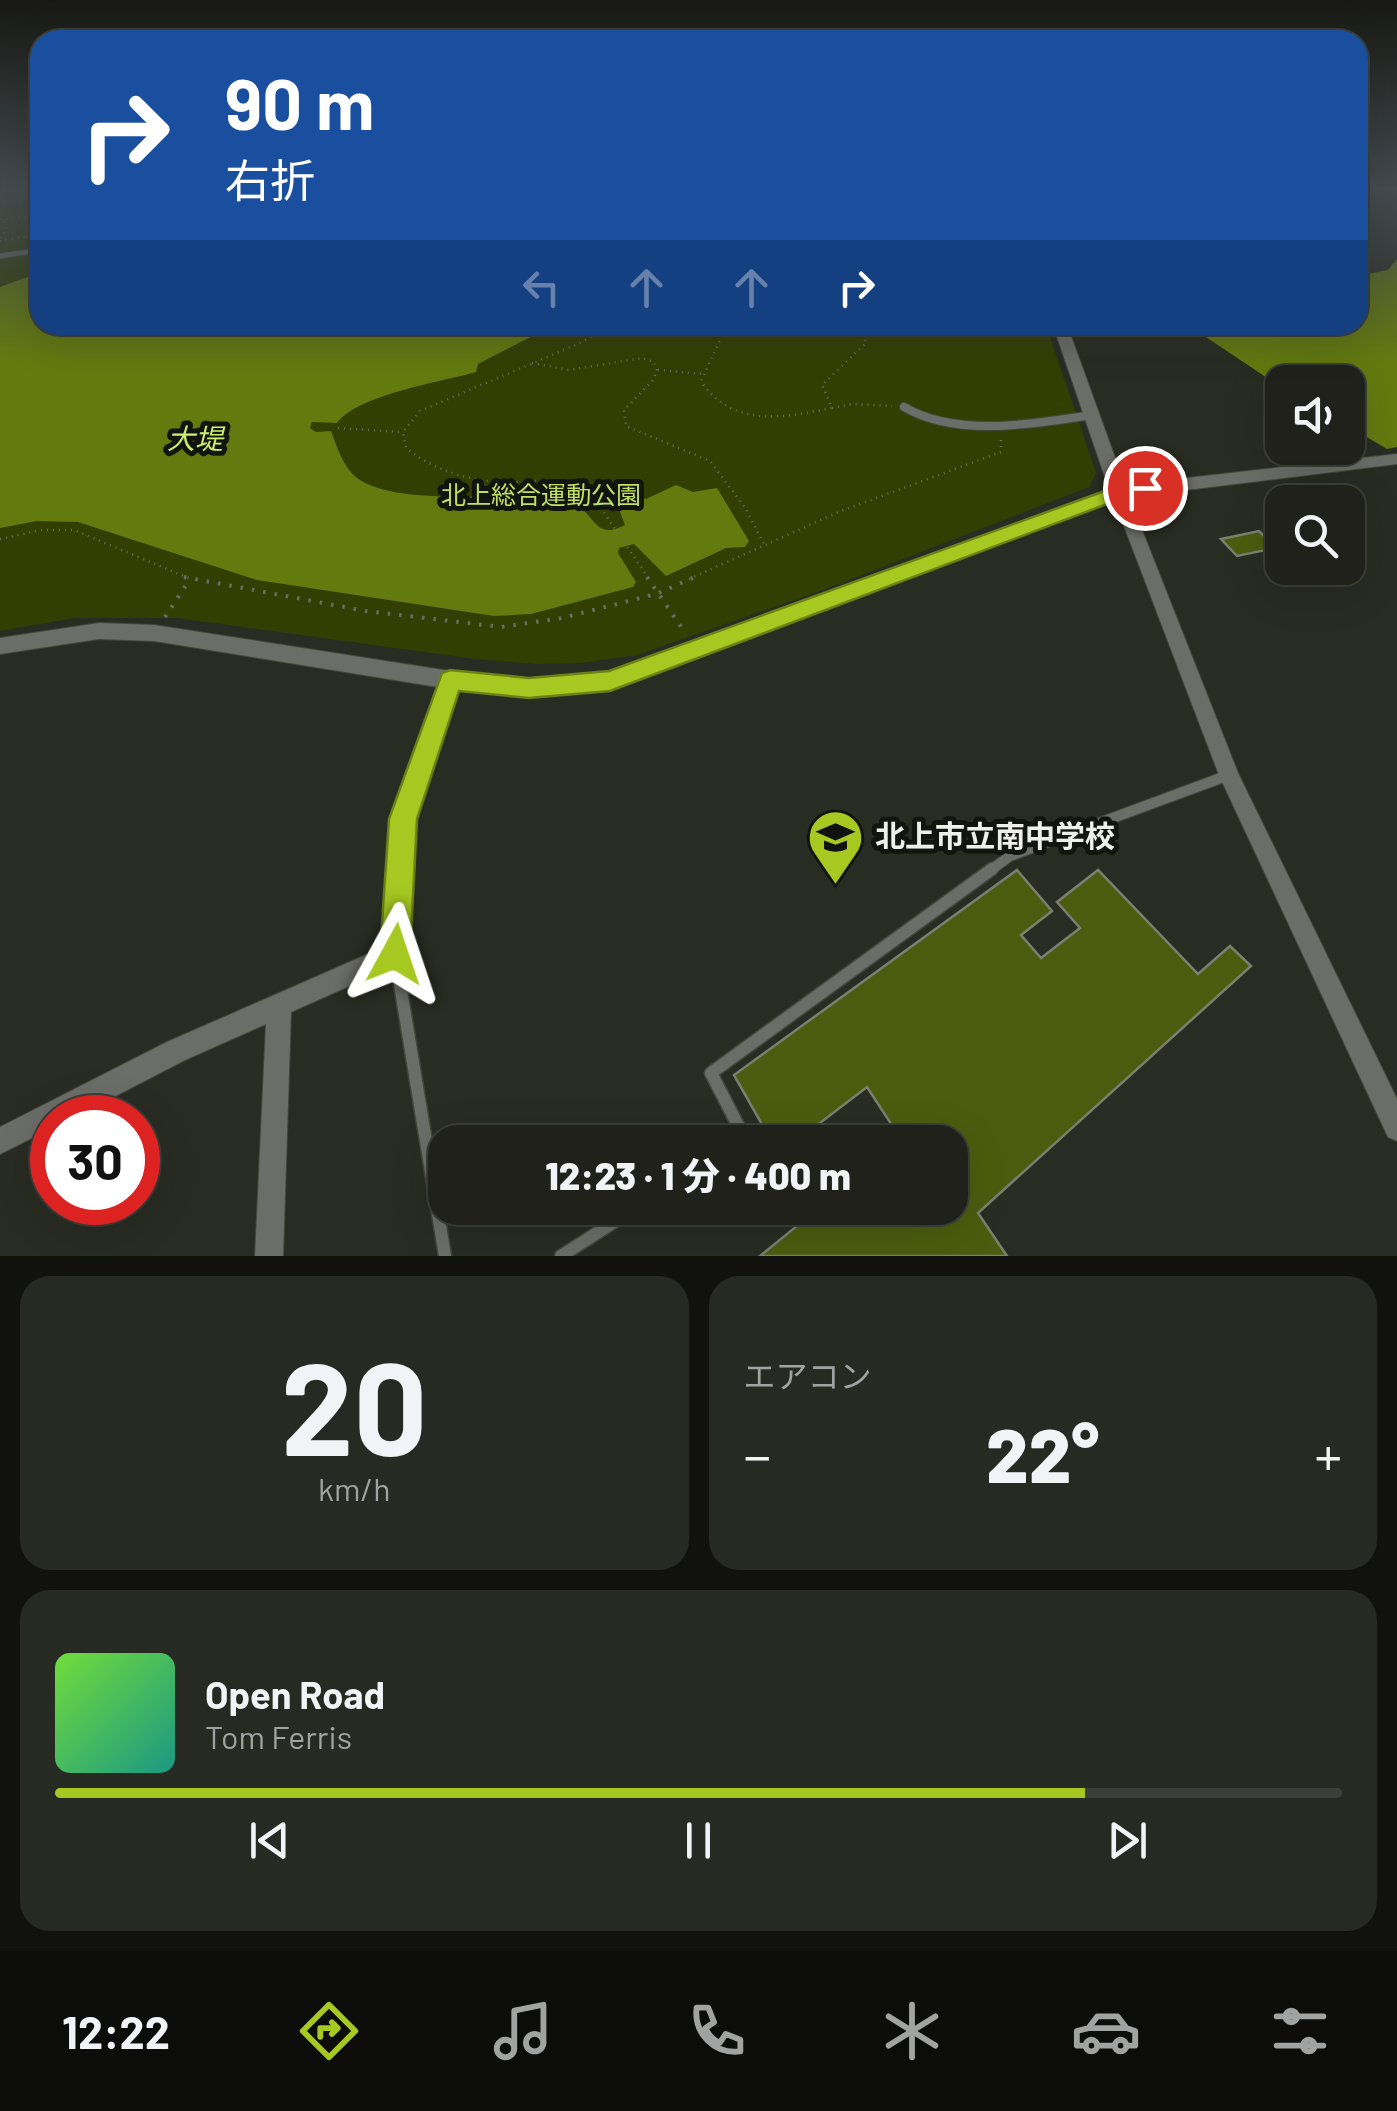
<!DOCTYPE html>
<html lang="ja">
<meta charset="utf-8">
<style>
:root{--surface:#1f211a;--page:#272923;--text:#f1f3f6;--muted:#a1a3a2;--line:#3c3e39;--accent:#a6c821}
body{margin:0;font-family:Barlow,"Noto Sans JP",sans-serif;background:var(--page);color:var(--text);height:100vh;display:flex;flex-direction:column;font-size:38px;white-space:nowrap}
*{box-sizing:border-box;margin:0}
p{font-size:32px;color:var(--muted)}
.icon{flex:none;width:55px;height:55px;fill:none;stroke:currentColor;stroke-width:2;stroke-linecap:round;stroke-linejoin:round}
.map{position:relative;height:1256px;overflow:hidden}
.side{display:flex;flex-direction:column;gap:20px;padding:20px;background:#11120e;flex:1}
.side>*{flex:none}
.banner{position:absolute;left:30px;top:30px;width:1338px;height:305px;border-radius:30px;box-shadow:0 10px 40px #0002,0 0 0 2px var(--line);background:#1a4fa0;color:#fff;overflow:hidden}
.tools{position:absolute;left:1265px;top:365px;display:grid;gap:20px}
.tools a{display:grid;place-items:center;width:100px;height:100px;border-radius:20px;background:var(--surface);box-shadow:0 10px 40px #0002,0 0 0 2px var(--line);font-size:50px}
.speed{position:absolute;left:30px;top:1095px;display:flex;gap:20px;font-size:50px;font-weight:700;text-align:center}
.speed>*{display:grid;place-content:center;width:130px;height:130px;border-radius:50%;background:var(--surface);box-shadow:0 10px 40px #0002,0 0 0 2px var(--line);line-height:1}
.speed .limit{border:15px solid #d22;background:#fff;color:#111}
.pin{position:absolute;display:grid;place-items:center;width:85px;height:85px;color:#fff;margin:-42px;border:5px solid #fff;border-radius:50%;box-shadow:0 2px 10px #0007}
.me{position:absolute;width:110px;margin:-55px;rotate:5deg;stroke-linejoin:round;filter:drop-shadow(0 0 8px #0008)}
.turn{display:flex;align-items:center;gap:35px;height:210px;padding:0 30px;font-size:45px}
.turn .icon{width:130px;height:130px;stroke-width:2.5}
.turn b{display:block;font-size:70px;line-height:85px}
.lanes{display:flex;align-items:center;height:95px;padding:0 30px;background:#0003;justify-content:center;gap:50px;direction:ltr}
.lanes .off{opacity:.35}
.big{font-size:75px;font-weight:800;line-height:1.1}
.side .tile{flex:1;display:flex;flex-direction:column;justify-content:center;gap:15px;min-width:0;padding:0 35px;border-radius:30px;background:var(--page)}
.side .dial{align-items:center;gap:0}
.dial b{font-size:130px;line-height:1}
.song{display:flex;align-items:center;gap:30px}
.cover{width:120px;height:120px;border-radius:15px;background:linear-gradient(135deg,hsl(100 70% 55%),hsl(170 70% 35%))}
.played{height:10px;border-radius:5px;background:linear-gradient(90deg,var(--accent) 80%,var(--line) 80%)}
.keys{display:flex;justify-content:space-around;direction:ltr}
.heat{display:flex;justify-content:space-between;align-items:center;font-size:55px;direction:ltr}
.side .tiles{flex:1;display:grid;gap:20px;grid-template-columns:1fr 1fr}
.tile:last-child{grid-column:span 2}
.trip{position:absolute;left:428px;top:1125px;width:540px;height:100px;border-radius:30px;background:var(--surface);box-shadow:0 10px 40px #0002,0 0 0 2px var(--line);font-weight:800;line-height:100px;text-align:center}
.dock{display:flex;height:160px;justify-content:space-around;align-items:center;background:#0c0d0a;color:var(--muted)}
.dock .icon{width:70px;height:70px}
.dock .selected{color:var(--accent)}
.dock b{font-size:45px;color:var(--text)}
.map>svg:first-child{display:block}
.green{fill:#333f02}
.water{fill:#647a0f}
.building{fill:#4c5c0e;stroke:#7b7f72;stroke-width:2.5}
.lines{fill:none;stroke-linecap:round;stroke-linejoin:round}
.service-far3-casing{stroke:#45473e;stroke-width:6}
.service-far2-casing{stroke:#45473e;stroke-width:10}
.service-far1-casing{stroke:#45473e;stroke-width:12}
.service-casing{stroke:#45473e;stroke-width:15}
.minor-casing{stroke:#45473e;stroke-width:2}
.tertiary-casing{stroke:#45473e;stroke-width:2}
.path-far1{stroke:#696c62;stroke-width:2.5;stroke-dasharray:1 5;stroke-linecap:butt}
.path{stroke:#696c62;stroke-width:4;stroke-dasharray:2.5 9;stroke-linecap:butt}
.service-far3{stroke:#6b6d68;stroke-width:5}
.service-far2{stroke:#6b6d68;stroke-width:8}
.service-far1{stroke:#6b6d68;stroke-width:10}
.service{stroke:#6b6d68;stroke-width:12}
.minor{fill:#6b6d68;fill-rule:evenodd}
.tertiary{fill:#6b6d68;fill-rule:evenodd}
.route{fill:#a6c821;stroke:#6c8215;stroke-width:2.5}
.labels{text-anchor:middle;stroke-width:10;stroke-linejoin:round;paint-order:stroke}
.park-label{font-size:25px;fill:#c1e063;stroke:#12140f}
.water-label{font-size:28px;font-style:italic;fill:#cded70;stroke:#12140f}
.near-poi-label{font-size:30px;font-weight:bold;fill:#eef0e9;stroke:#12140f;text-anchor:start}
</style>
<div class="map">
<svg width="1397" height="1256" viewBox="0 0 1397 1256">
<rect width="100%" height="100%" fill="#292c22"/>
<path class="green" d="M0,187H40V325H1046L1096,473L1089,487L820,591L637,655L581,663L535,664L475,659L178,618H74L0,631Z"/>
<path class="water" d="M1397,259V447L1387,449L1348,426V382H1282V388L1188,325H1358V276L1388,270Z
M30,276L37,280L34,294L40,297V325H554L478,364L476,372C441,382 357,395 337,423L312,422L310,428L316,432L331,431C337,447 343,467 357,478C395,507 510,493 559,496C598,507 590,543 625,525L615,498L633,495L646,499L676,485L693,492L717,488L749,541L745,547L726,548L666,576L634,544L619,548L618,553L636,582L633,587L531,614L494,616L257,580L78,522L37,521L0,528V287Z"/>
<path class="building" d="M1259,531L1276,548L1237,556L1221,539Z
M1017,870L1052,911L1021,935L1041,958L1080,928L1057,902L1098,870L1198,974L1230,946L1251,966L978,1213L1007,1256H760L819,1208H950V1142H898L901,1139L867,1087L795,1142H772L734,1075Z"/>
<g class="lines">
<defs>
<path id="service-far3" d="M0,256L40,250"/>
<path id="service-far2" d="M904,407C957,438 1034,424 1092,415"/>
<path id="service-far1" d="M988,872L1010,856L1229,775"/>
<path id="service" d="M395,954L445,1256
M736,1142L744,1137L711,1073L992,869
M561,1256L636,1208"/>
<path id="minor" d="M1119,487L1127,492L1238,773L1397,1099V1141L1388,1137L1219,775L1111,492Z
M450,672L457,675L459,680L413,819L407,954L403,962L291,1012L283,1256H255L266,1024L185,1060L73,1118H52V1128L0,1154V1127L167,1042L384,947L393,819L441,680L443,675Z"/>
<path id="tertiary" d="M1053,325H1067L1125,485L1397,454V464L1121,498L610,690L529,697L450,689L154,641L99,639L0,654V638L99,623L154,625L450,671L529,679L609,672L1109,489Z"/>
</defs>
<use href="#service-far3" class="service-far3-casing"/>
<use href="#service-far2" class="service-far2-casing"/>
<use href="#service-far1" class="service-far1-casing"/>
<use href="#service" class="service-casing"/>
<use href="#minor" class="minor-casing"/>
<use href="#tertiary" class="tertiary-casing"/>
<path class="path-far1" d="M0,199L40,192
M1,220L40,214
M0,238L7,229L4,222
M0,241L40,234
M583,325L591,336
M612,325L578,344L420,411L403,432L406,448C438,473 475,483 516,482C541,481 562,477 586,486L649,579
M727,325L701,381C732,428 783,418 832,408L822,385L866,343L861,325
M532,363L569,370L642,358L654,362L657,370L653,380L624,410L626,426L710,461L746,509L765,546
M658,370L703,374
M832,408L852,404L892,406
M338,428L403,432
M0,539L41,530H74L191,579
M689,579L841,511L1001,452V435"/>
<path class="path" d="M184,577L366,611L501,627L562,618L656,594L695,577
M647,577L686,634
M165,617L190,579"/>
<use href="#service-far3" class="service-far3"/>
<use href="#service-far2" class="service-far2"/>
<use href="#service-far1" class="service-far1"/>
<use href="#service" class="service"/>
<use href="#minor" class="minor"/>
<use href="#tertiary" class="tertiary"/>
</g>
<linearGradient id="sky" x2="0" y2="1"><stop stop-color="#171813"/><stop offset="0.52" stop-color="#434b4f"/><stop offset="1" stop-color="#434b4f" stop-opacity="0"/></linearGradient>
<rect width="1397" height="363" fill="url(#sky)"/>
<path class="route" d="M1145,482L1155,488L1152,493L1123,498L610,691L529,698L459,691L417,819L410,954L406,965L395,970L385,965L380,954L389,819L442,673L450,670L529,678L609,671L1113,488Z"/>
<defs>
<symbol id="school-pin" viewBox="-11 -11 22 30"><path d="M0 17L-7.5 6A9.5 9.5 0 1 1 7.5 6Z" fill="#a6c821" stroke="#12140f"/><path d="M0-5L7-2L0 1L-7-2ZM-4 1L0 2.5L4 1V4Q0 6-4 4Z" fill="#111"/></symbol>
</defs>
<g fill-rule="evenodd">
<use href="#school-pin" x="804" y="806" width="63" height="86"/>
</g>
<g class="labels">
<g class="park-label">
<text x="541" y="504">北上総合運動公園</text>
</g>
<g class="water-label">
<text x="195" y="449">大堤</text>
</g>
<g class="near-poi-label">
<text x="875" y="847">北上市立南中学校</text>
</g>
</g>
</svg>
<div class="tools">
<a><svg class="icon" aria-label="sound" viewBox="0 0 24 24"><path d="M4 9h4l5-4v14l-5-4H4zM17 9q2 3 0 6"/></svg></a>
<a><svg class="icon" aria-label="search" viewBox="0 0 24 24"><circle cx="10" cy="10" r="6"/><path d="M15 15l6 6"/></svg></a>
</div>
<div class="speed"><div class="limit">30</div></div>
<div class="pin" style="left:1145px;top:488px;background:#d93025"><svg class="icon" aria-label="arrive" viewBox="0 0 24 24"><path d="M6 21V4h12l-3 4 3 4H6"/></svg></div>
<svg class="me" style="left:395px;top:954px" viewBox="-20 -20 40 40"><path d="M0-17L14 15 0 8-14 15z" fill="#a6c821" stroke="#fff" stroke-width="4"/></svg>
<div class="trip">12:23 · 1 分 · 400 m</div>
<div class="banner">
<div class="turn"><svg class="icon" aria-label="right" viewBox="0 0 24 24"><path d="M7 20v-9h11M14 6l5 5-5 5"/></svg><div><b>90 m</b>右折</div></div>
<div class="lanes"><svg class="icon off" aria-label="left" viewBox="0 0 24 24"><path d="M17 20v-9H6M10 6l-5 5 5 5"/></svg><svg class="icon off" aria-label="ahead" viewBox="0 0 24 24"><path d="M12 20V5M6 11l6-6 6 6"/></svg><svg class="icon off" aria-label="ahead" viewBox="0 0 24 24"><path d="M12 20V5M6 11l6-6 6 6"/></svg><svg class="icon" aria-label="right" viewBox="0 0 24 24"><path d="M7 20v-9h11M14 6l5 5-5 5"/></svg></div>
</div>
</div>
<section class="side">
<div class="tiles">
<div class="tile dial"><b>20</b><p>km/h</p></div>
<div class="tile"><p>エアコン</p>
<div class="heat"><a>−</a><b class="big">22°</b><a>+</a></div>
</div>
<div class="tile">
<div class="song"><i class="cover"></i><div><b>Open Road</b><p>Tom Ferris</p></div></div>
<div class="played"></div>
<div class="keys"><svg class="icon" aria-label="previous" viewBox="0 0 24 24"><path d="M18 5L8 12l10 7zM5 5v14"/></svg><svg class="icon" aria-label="pause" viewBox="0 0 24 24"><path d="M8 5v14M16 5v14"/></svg><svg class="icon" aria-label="next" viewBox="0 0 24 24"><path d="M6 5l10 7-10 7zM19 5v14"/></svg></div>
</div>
</div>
</section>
<nav class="dock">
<b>12:22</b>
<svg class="icon selected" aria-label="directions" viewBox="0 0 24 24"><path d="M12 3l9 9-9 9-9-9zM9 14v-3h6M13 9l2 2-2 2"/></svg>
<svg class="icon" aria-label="music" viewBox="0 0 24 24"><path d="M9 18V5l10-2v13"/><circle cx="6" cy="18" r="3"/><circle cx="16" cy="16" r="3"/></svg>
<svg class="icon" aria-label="phone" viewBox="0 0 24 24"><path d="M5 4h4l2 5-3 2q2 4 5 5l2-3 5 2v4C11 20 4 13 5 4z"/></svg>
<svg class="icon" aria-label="climate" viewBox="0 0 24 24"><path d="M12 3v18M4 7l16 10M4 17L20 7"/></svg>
<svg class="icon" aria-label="car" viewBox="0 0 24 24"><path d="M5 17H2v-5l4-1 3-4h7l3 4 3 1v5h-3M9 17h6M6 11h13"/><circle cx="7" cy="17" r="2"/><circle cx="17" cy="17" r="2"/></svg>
<svg class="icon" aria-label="filters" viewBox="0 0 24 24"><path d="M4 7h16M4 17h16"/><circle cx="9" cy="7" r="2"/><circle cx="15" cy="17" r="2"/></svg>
</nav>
